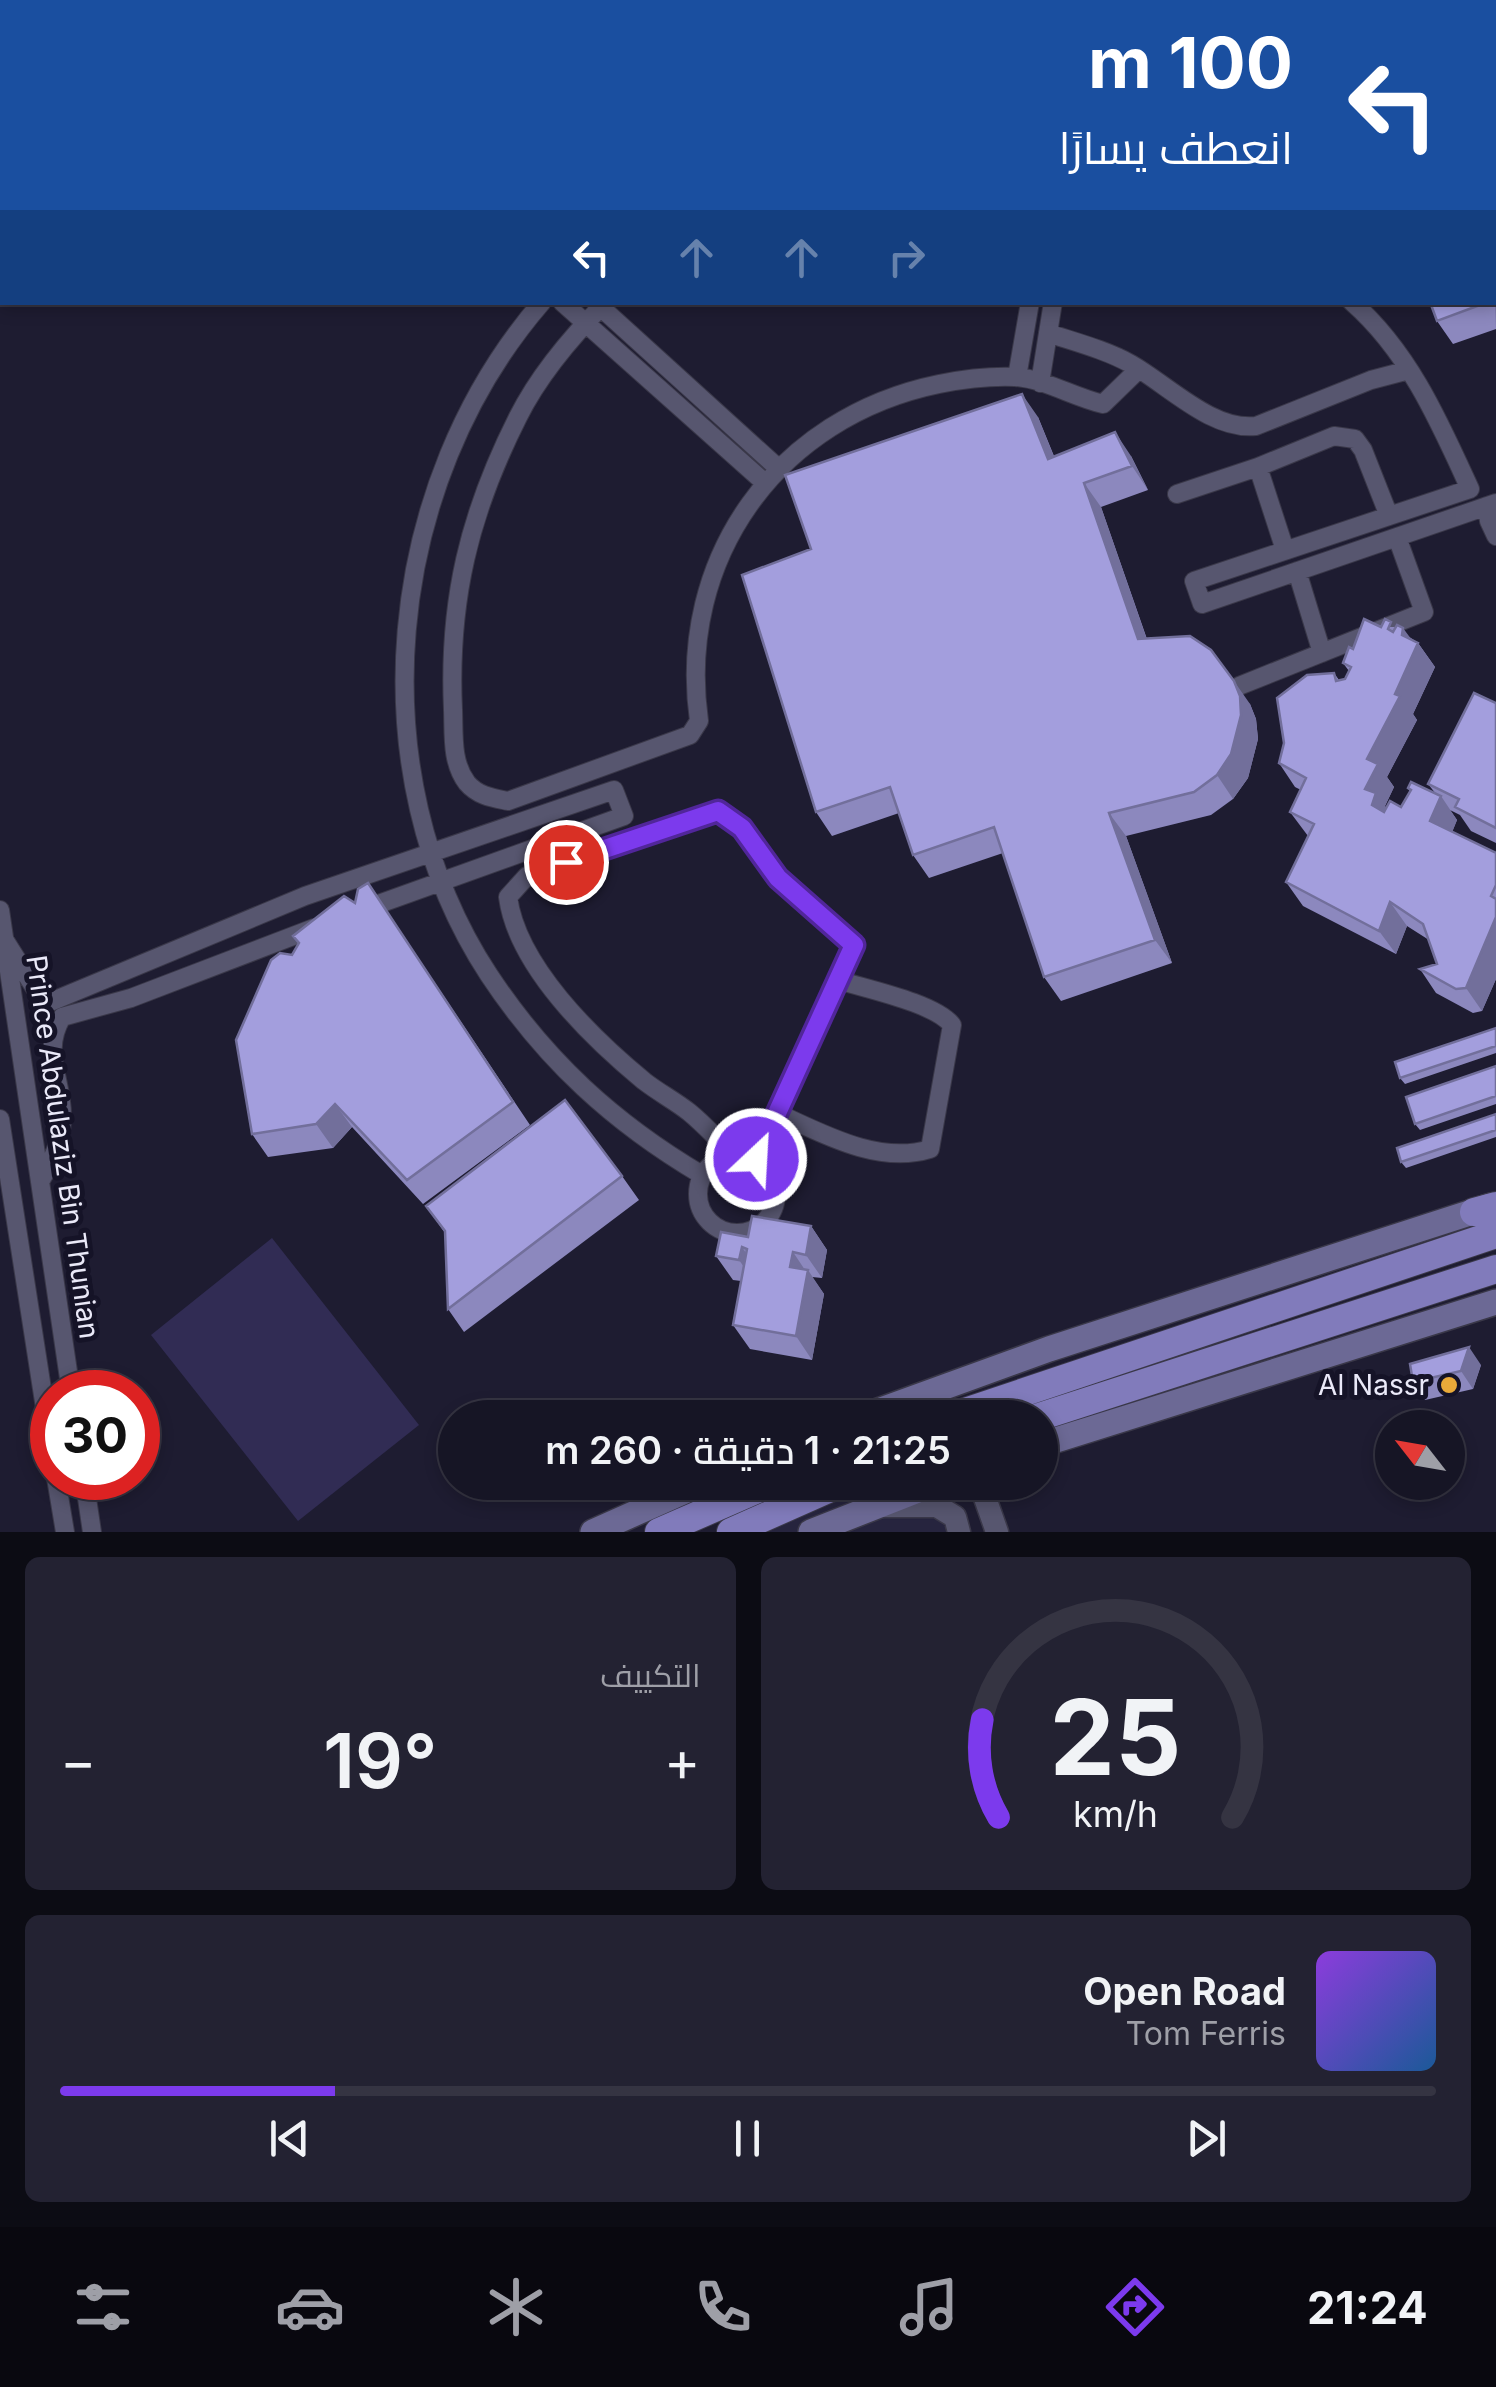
<!DOCTYPE html>
<html lang="ar">
<meta charset="utf-8">
<style>
:root{--surface:#161525;--page:#232232;--text:#f1f3f6;--muted:#9e9fa7;--line:#353442;--accent:#7c3aed}
body{margin:0;font-family:Inter,Cairo,sans-serif;background:var(--page);color:var(--text);direction:rtl;height:100vh;display:flex;flex-direction:column;font-size:38px;white-space:nowrap}
*{box-sizing:border-box;margin:0}
p{font-size:32px;color:var(--muted)}
.icon{flex:none;width:55px;height:55px;fill:none;stroke:currentColor;stroke-width:2;stroke-linecap:round;stroke-linejoin:round}
.map{position:relative;height:1532px;overflow:hidden;direction:ltr}
.details{display:flex;flex-direction:column;gap:25px;padding:25px;background:#0c0c14;flex:1}
.details>*{flex:none}
.guide{position:absolute;left:0px;top:0px;width:1498px;height:305px;box-shadow:0 5px 15px #0003,0 0 0 2px var(--line);direction:rtl;background:#1a4fa0;color:#fff;overflow:hidden}
.needle{width:65px;rotate:301deg}
.controls{position:absolute;left:1375px;top:1410px;display:grid;gap:20px}
.controls a{display:grid;place-items:center;width:90px;height:90px;border-radius:50%;background:var(--surface);box-shadow:0 5px 15px #0003,0 0 0 2px var(--line);font-size:50px}
.speed{position:absolute;left:30px;top:1370px;display:flex;gap:20px;font-size:50px;font-weight:700;text-align:center}
.speed>*{display:grid;place-content:center;width:130px;height:130px;border-radius:50%;background:var(--surface);box-shadow:0 5px 15px #0003,0 0 0 2px var(--line);line-height:1}
.speed .limit{border:15px solid #d22;background:#fff;color:#111}
.pin{position:absolute;display:grid;place-items:center;width:85px;height:85px;color:#fff;margin:-42px;border:5px solid #fff;border-radius:50%;box-shadow:0 2px 10px #0007}
.me{position:absolute;width:110px;margin:-55px;rotate:25deg;stroke-linejoin:round;filter:drop-shadow(0 0 8px #0008)}
.turn{display:flex;align-items:center;gap:35px;height:210px;padding:0 40px;font-size:45px}
.turn .icon{width:130px;height:130px;stroke-width:2.5}
.turn b{display:block;font-size:70px;line-height:85px}
.lanes{display:flex;align-items:center;height:95px;padding:0 40px;background:#0003;justify-content:center;gap:50px;direction:ltr}
.lanes .off{opacity:.35}
.big{font-size:75px;font-weight:600;line-height:1.1}
.details .widget{flex:1;display:flex;flex-direction:column;justify-content:center;gap:15px;min-width:0;padding:0 35px;border-radius:15px;background:var(--page)}
.details .dial{align-items:center;gap:0}
.dial svg{height:260px;overflow:visible;fill:none;stroke:var(--line);stroke-width:7;stroke-linecap:round;text-anchor:middle}
.dial text{fill:var(--text);stroke:none}
.song{display:flex;align-items:center;gap:30px}
.cover{width:120px;height:120px;border-radius:15px;background:linear-gradient(135deg,hsl(270 70% 55%),hsl(210 70% 35%))}
.played{height:10px;border-radius:5px;background:linear-gradient(90deg,var(--accent) 20%,var(--line) 20%)}
.keys{display:flex;justify-content:space-around;direction:ltr}
.heat{display:flex;justify-content:space-between;align-items:center;font-size:55px;direction:ltr}
.details .tiles{flex:1;display:grid;gap:25px;grid-template-columns:1fr 1fr}
.widget:last-child{grid-column:span 2}
.trip{position:absolute;left:438px;top:1400px;width:620px;height:100px;border-radius:50px;background:var(--surface);box-shadow:0 5px 15px #0003,0 0 0 2px var(--line);font-weight:600;line-height:100px;text-align:center;direction:rtl}
.dock{display:flex;height:160px;justify-content:space-around;align-items:center;background:#09080f;color:var(--muted)}
.dock .icon{width:70px;height:70px}
.dock .on{color:var(--accent)}
.dock b{font-size:45px;color:var(--text)}
.map>svg:first-child{display:block}
.built{fill:#26243e}
.green{fill:#312c54}
.lines{fill:none;stroke-linecap:round;stroke-linejoin:round}
.minor-casing{stroke:#3a3849;stroke-width:20}
.tertiary-casing{stroke:#3a3849;stroke-width:25}
.secondary-casing{stroke:#3a3849;stroke-width:28}
.primary-casing{stroke:#3a3849;stroke-width:30}
.minor{stroke:#57566f;stroke-width:18}
.tertiary{stroke:#57566f;stroke-width:22}
.secondary{stroke:#6c6995;stroke-width:25}
.primary{stroke:#817bbb;stroke-width:28}
.wall{fill:#8c88be}
.shaded-wall{fill:#726f9b}
.building{fill:#a39edd;stroke:#726f9b;stroke-width:2.5}
.route-casing{stroke:#51269a;stroke-width:25}
.route{stroke:#7c3aed;stroke-width:18}
.poi-dot{fill:#eaaa39;stroke:#151327;stroke-width:4}
.labels{text-anchor:middle;stroke-width:10;stroke-linejoin:round;paint-order:stroke}
.street-label{font-size:28px;fill:#eae9f8;stroke:#151327}
.poi-label{font-size:28px;fill:#eae9f8;stroke:#151327;text-anchor:end}
</style>
<div class="map">
<svg width="1496" height="1532" viewBox="0 0 1496 1532">
<rect width="100%" height="100%" fill="#1e1c31"/>
<path class="built" d="M908,1482L945,1483L967,1532H720Z"/>
<path class="green" d="M272,1238L419,1425L298,1521L151,1335Z"/>
<g class="lines">
<defs>
<path id="minor" d="M542,302C385,483 356,772 489,975C546,1061 614,1123 702,1175
M562,302L764,482
M595,302L778,468
M606,302C573,335 539,375 518,417C469,514 448,601 453,710C454,734 451,762 467,783C478,796 493,798 508,801L690,735L699,721C676,558 778,417 939,384C964,379 990,376 1015,377C1045,379 1073,397 1103,404L1139,369
M1352,302C1409,352 1439,421 1470,489L1194,581L1202,604L1496,503
M1048,333C1075,342 1106,350 1131,364C1168,385 1212,431 1256,426L1371,380L1409,370
M1017,377L1030,302
M1040,383L1053,302
M1258,467L1334,436L1355,439L1363,450L1389,516
M1177,494L1258,467L1285,550
M1487,506L1489,521L1496,536
M1297,571L1322,653
M1239,686L1424,612L1397,537
M0,910L71,1392
M4,939L36,990L48,1003L305,896L614,790L624,816L362,910
M777,1113C823,1134 879,1165 930,1149L952,1025C935,1003 866,989 838,980
M0,1119L52,1453
M698 1194a39 39 0 1 1 78 0a39 39 0 1 1-78 0Z
M734,1155C719,1141 705,1125 689,1112C675,1101 658,1092 644,1081C592,1038 517,966 508,897L527,876L718,811L741,827L778,878L854,945L756,1159
M41,1180C52,1161 61,1143 62,1120C64,1081 40,1054 62,1017L131,998L314,928
M56,1478L65,1532
M84,1478L92,1532"/>
<path id="tertiary" d="M985,1482L984,1495L997,1532
M880,1506H937L955,1517L959,1532"/>
<path id="secondary" d="M859,1418L1049,1349L1491,1206
M1040,1445L1496,1302
M593,1532L705,1482
M811,1532L938,1482"/>
<path id="primary" d="M1474,1212L1496,1206
M947,1418L1496,1234
M1036,1418L1496,1269
M659,1532L774,1482
M731,1532L844,1482"/>
</defs>
<use href="#minor" class="minor-casing"/>
<use href="#tertiary" class="tertiary-casing"/>
<use href="#secondary" class="secondary-casing"/>
<use href="#primary" class="primary-casing"/>
<use href="#minor" class="minor"/>
<use href="#tertiary" class="tertiary"/>
<use href="#secondary" class="secondary"/>
<use href="#primary" class="primary"/>
</g>
<path class="wall" d="M1495,188L1496,329L1453,344L1437,321L1430,302H1495Z
M1038,417L1054,456H1131L1148,490L1101,507L1147,639L1250,704L1256,719L1258,739L1248,778L1233,799L1211,815L1126,836L1172,963L1061,1001L1044,977L1003,853L929,878L913,855L899,813L832,836L816,812L811,549Z
M1381,627H1395L1418,643L1435,667L1413,714L1417,720L1387,777L1394,787L1385,806L1386,808L1401,807L1410,792L1408,788L1436,794L1428,784L1496,703V843L1471,831L1460,815L1450,810L1457,820L1452,832L1496,853V979L1482,1011L1473,1013L1436,993L1420,969L1437,964L1429,940L1407,926L1396,954L1303,906L1286,882L1308,836L1290,812L1301,790L1295,787L1279,763L1334,673L1339,680L1345,679L1349,671L1343,663L1353,649Z
M368,883L530,1125L423,1204L352,1127L333,1148L268,1157L252,1134L292,955L355,903Z
M1496,1028V1053L1405,1084L1400,1078Z
M1496,1066V1104L1420,1130L1415,1124Z
M1496,1114V1137L1406,1168L1401,1162Z
M622,1176L639,1200L464,1332L448,1309L445,1233L426,1206Z
M811,1226L827,1250L822,1278L812,1277L824,1294L812,1360L750,1349L733,1325L741,1281L733,1280L716,1256L748,1237Z
M1481,1365L1473,1389L1425,1400L1413,1382Z"/>
<path class="shaded-wall" d="M1022,394L1038,417L1064,482L1048,459Z
M1115,432L1131,456L1148,490L1132,466Z
M1084,483L1101,507L1155,663L1138,639Z
M1403,628L1417,647L1418,643L1435,667L1413,714L1417,720L1387,777L1394,787L1385,806L1393,817L1372,805L1365,789L1367,759Z
M1234,681L1250,704L1256,719L1258,739L1248,778L1233,799L1217,775Z
M1441,796L1457,820L1447,845L1430,821Z
M1109,813L1126,836L1172,963L1155,940Z
M1390,902L1407,926L1396,954L1379,931Z
M1496,917V979L1482,1011L1466,988Z
M335,1104L352,1127L333,1148L316,1124Z
M811,1226L827,1250L822,1278L806,1255Z
M742,1247L758,1271L756,1284L739,1260Z
M793,1252L807,1273L808,1270L824,1294L812,1360L796,1336L790,1267Z
M1469,1347L1481,1365L1473,1389L1461,1371Z"/>
<path class="building" d="M1495,188H1496L1495,300Z
M1430,302H1488L1437,321Z
M1022,394L1048,459L1115,432L1132,466L1084,483L1138,639L1190,636L1211,650L1234,681L1240,696L1241,715L1231,754L1217,775L1194,792L1109,813L1155,940L1044,977L994,827L913,855L890,787L816,812L742,575L811,549L785,475Z
M1364,619L1381,627L1385,619L1391,622L1388,629L1393,632L1397,625L1403,628L1402,635L1418,643L1395,694L1400,696L1367,759L1378,764L1365,789L1376,793L1372,805L1384,812L1390,801L1401,807L1411,790L1408,788L1411,782L1441,796L1430,821L1496,853V885L1491,896L1496,899V917L1466,988L1456,989L1420,969L1437,964L1423,924L1390,902L1379,931L1286,882L1314,824L1290,812L1306,778L1279,763L1284,743L1277,698L1307,675L1334,673L1336,681L1345,679L1351,667L1343,663L1349,647L1353,649Z
M1474,693L1496,703V828L1455,807L1459,799L1428,784Z
M368,883L513,1102L407,1180L335,1104L316,1124L252,1134L236,1040L271,960L280,953L292,955L299,943L293,936L344,896L355,903L358,889Z
M1496,1028V1046L1400,1078L1395,1062Z
M1496,1066V1096L1415,1124L1406,1097Z
M565,1100L622,1176L448,1309L445,1231L426,1206Z
M1496,1114V1130L1401,1162L1397,1148Z
M752,1216L811,1226L806,1255L793,1252L790,1267L808,1270L796,1336L733,1325L747,1249L742,1247L739,1260L716,1256L721,1232L748,1237Z
M1469,1347L1461,1371L1413,1382L1410,1364Z"/>
<g class="lines">
<defs>
<path id="route" d="M566,862L718,811L742,828L778,878L854,945L756,1159"/>
</defs>
<use href="#route" class="route-casing"/>
<use href="#route" class="route"/>
</g>
<circle class="poi-dot" cx="1449" cy="1385" r="10"/>
<g class="labels">
<g class="street-label">
<text transform="translate(63 1147) rotate(82)" y="10">Prince Abdulaziz Bin Thunian</text>
</g>
<g class="poi-label">
<text x="1429" y="1395">Al Nassr</text>
</g>
</g>
</svg>
<div class="controls">
<a><svg class="needle" viewBox="-14 -14 28 28"><path d="M0-13l5 13h-10z" fill="#e53935"/><path d="M0 13l5-13h-10z" fill="#9e9fa7"/></svg></a>
</div>
<div class="speed"><div class="limit">30</div></div>
<div class="pin" style="left:566px;top:862px;background:#d93025"><svg class="icon" aria-label="arrive" viewBox="0 0 24 24"><path d="M6 21V4h12l-3 4 3 4H6"/></svg></div>
<svg class="me" style="left:756px;top:1159px" viewBox="-20 -20 40 40"><circle r="17" fill="#7c3aed" stroke="#fff" stroke-width="3"/><path d="M0-11L8 9 0 5-8 9z" fill="#fff"/></svg>
<div class="trip">21:25 · 1 دقيقة · 260 m</div>
<div class="guide">
<div class="turn"><svg class="icon" aria-label="left" viewBox="0 0 24 24"><path d="M17 20v-9H6M10 6l-5 5 5 5"/></svg><div><b>100 m</b>انعطف يسارًا</div></div>
<div class="lanes"><svg class="icon" aria-label="left" viewBox="0 0 24 24"><path d="M17 20v-9H6M10 6l-5 5 5 5"/></svg><svg class="icon off" aria-label="ahead" viewBox="0 0 24 24"><path d="M12 20V5M6 11l6-6 6 6"/></svg><svg class="icon off" aria-label="ahead" viewBox="0 0 24 24"><path d="M12 20V5M6 11l6-6 6 6"/></svg><svg class="icon off" aria-label="right" viewBox="0 0 24 24"><path d="M7 20v-9h11M14 6l5 5-5 5"/></svg></div>
</div>
</div>
<section class="details">
<div class="tiles">
<div class="widget dial"><svg viewBox="0 0 100 80">
<path d="M14 69A42 42 0 1 1 86 69"/>
<path d="M14 69A42 42 0 0 1 9 39" stroke="#7c3aed"/>
<text x="50" y="56" font-size="32" font-weight="700">25</text>
<text x="50" y="72" font-size="11">km/h</text>
</svg></div>
<div class="widget"><p>التكييف</p>
<div class="heat"><a>−</a><b class="big">19°</b><a>+</a></div>
</div>
<div class="widget">
<div class="song"><i class="cover"></i><div><b>Open Road</b><p>Tom Ferris</p></div></div>
<div class="played"></div>
<div class="keys"><svg class="icon" aria-label="previous" viewBox="0 0 24 24"><path d="M18 5L8 12l10 7zM5 5v14"/></svg><svg class="icon" aria-label="pause" viewBox="0 0 24 24"><path d="M8 5v14M16 5v14"/></svg><svg class="icon" aria-label="next" viewBox="0 0 24 24"><path d="M6 5l10 7-10 7zM19 5v14"/></svg></div>
</div>
</div>
</section>
<nav class="dock">
<b>21:24</b>
<svg class="icon on" aria-label="directions" viewBox="0 0 24 24"><path d="M12 3l9 9-9 9-9-9zM9 14v-3h6M13 9l2 2-2 2"/></svg>
<svg class="icon" aria-label="music" viewBox="0 0 24 24"><path d="M9 18V5l10-2v13"/><circle cx="6" cy="18" r="3"/><circle cx="16" cy="16" r="3"/></svg>
<svg class="icon" aria-label="phone" viewBox="0 0 24 24"><path d="M5 4h4l2 5-3 2q2 4 5 5l2-3 5 2v4C11 20 4 13 5 4z"/></svg>
<svg class="icon" aria-label="climate" viewBox="0 0 24 24"><path d="M12 3v18M4 7l16 10M4 17L20 7"/></svg>
<svg class="icon" aria-label="car" viewBox="0 0 24 24"><path d="M5 17H2v-5l4-1 3-4h7l3 4 3 1v5h-3M9 17h6M6 11h13"/><circle cx="7" cy="17" r="2"/><circle cx="17" cy="17" r="2"/></svg>
<svg class="icon" aria-label="filters" viewBox="0 0 24 24"><path d="M4 7h16M4 17h16"/><circle cx="9" cy="7" r="2"/><circle cx="15" cy="17" r="2"/></svg>
</nav>
